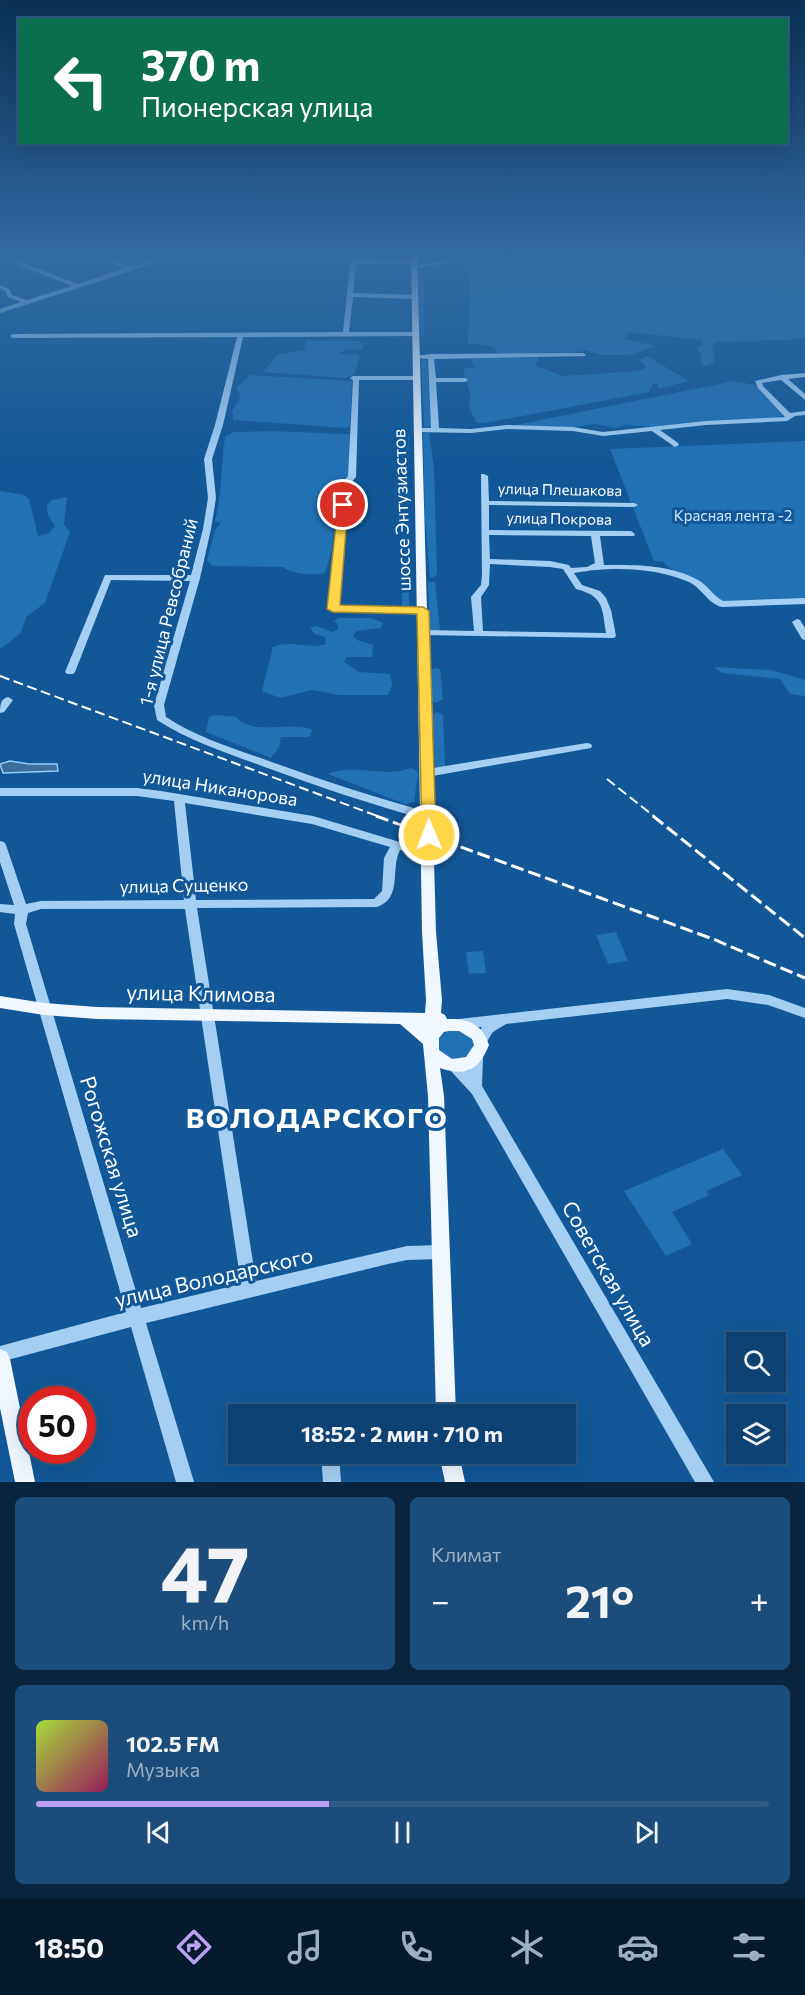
<!DOCTYPE html>
<html lang="ru">
<meta charset="utf-8">
<style>
:root{--surface:#0e4272;--page:#1c4d7a;--text:#f1f3f6;--muted:#9bb0c4;--line:#2e5b84;--accent:#bca0f2}
body{margin:0;font-family:Commissioner,sans-serif;background:var(--page);color:var(--text);height:100vh;display:flex;flex-direction:column;font-size:22px;white-space:nowrap}
*{box-sizing:border-box;margin:0}
p{font-size:20px;color:var(--muted)}
.icon{flex:none;width:33px;height:33px;fill:none;stroke:currentColor;stroke-width:2;stroke-linecap:round;stroke-linejoin:round}
.map{position:relative;height:1482px;overflow:hidden}
.side{display:flex;flex-direction:column;gap:15px;padding:15px;background:#08243f;flex:1}
.side>*{flex:none}
.banner{position:absolute;left:18px;top:18px;width:770px;height:126px;border-radius:0px;box-shadow:0 6px 24px #0002,0 0 0 2px var(--line);background:#0b6e4f;color:#fff;overflow:hidden}
.fabs{position:absolute;left:726px;top:1332px;display:grid;gap:12px}
.fabs a{display:grid;place-items:center;width:60px;height:60px;border-radius:0px;background:var(--surface);box-shadow:0 6px 24px #0002,0 0 0 2px var(--line);font-size:30px}
.speed{position:absolute;left:18px;top:1386px;display:flex;gap:12px;font-size:30px;font-weight:700;text-align:center}
.speed>*{display:grid;place-content:center;width:78px;height:78px;border-radius:50%;background:var(--surface);box-shadow:0 6px 24px #0002,0 0 0 2px var(--line);line-height:1}
.speed .limit{border:9px solid #d22;background:#fff;color:#111}
.pin{position:absolute;display:grid;place-items:center;width:51px;height:51px;color:#fff;margin:-26px;border:3px solid #fff;border-radius:50%;box-shadow:0 2px 6px #0007}
.me{position:absolute;width:66px;margin:-33px;rotate:359deg;stroke-linejoin:round;filter:drop-shadow(0 0 4px #0008)}
.turn{display:flex;align-items:center;gap:21px;height:126px;padding:0 24px;font-size:27px}
.turn .icon{width:78px;height:78px;stroke-width:2.5}
.turn b{display:block;font-size:42px;line-height:51px}
.big{font-size:45px;font-weight:700;line-height:1.1}
.side .tile{flex:1;display:flex;flex-direction:column;justify-content:center;gap:9px;min-width:0;padding:0 21px;border-radius:9px;background:var(--page)}
.side .dial{align-items:center;gap:0}
.dial b{font-size:78px;line-height:1}
.song{display:flex;align-items:center;gap:18px}
.cover{width:72px;height:72px;border-radius:9px;background:linear-gradient(135deg,hsl(80 70% 55%),hsl(330 70% 35%))}
.played{height:6px;border-radius:3px;background:linear-gradient(90deg,var(--accent) 40%,var(--line) 40%)}
.keys{display:flex;justify-content:space-around;direction:ltr}
.heat{display:flex;justify-content:space-between;align-items:center;font-size:33px;direction:ltr}
.side .tiles{flex:1;display:grid;gap:15px;grid-template-columns:1fr 1fr}
.tile:last-child{grid-column:span 2}
.trip{position:absolute;left:228px;top:1404px;width:348px;height:60px;border-radius:0px;background:var(--surface);box-shadow:0 6px 24px #0002,0 0 0 2px var(--line);font-weight:700;line-height:60px;text-align:center}
.dock{display:flex;height:96px;justify-content:space-around;align-items:center;background:#061a2e;color:var(--muted)}
.dock .icon{width:42px;height:42px}
.dock .on{color:var(--accent)}
.dock b{font-size:27px;color:var(--text)}
.map>svg:first-child{display:block}
.green{fill:#2171b5}
.water{fill:#3c6e9c;stroke:#95cbf7;stroke-width:1.5}
.lines{fill:none;stroke-linecap:round;stroke-linejoin:round}
.minor{fill:#a4cff3;fill-rule:evenodd}
.major{fill:#f0f7ff;fill-rule:evenodd}
.rail-far1{stroke:#fff;stroke-width:2;stroke-dasharray:10 4.5;stroke-linecap:butt}
.rail{stroke:#fff;stroke-width:3;stroke-dasharray:13 5;stroke-linecap:butt}
.route{fill:#ffd54a;stroke:#a68a30;stroke-width:1.5}
.labels{text-anchor:middle;stroke-width:6;stroke-linejoin:round;paint-order:stroke}
.far-street-label{font-size:15px;fill:#fff;stroke:#125898}
.far-park-label{font-size:15px;fill:#cce6fd;stroke:#125898}
.street-label{font-size:18px;fill:#fff;stroke:#125898}
.near-street-label{font-size:21px;fill:#fff;stroke:#125898}
.near-district-label{font-size:28px;font-weight:bold;letter-spacing:1.5px;fill:#fff;stroke:#125898}
</style>
<div class="map">
<svg width="805" height="1482" viewBox="0 0 805 1482">
<rect width="100%" height="100%" fill="#125898"/>
<path class="green" d="M459,255H805V339L716,342L712,345L715,362L706,366L700,362L702,355L697,348L702,345L701,340L629,332L626,334L625,339L656,346L630,355H601L586,350L569,354L499,355L494,347L468,343L470,279L467,273L459,270Z
M418,266L424,267V336H420Z
M309,340L360,341L364,347L361,350L347,349L338,354L360,355L355,374L345,378L263,372L277,355L305,350L306,341Z
M647,356L689,381L658,389V384L653,383L649,392L485,423H477L469,408L470,393L463,369L475,367L470,359L473,357H538L536,366L563,376L638,371L645,368V365L639,360Z
M421,359L427,360L431,425L428,428L424,427Z
M251,375L352,381L350,426L345,428L233,420L232,411L241,397L236,387Z
M734,381L756,385L784,415L775,418L653,427L626,425L617,428L595,424L568,428L519,427L516,425Z
M273,431L342,434H350L353,438L348,479L338,484L332,549L325,573C315,576 291,574 283,567L213,566L207,560L215,530L221,523L215,521C222,493 221,466 225,437L233,432Z
M429,432L434,469L437,571L436,576L430,578L425,521L423,433Z
M405,433L409,434V606L404,608L402,605Z
M805,441V599L725,602C714,599 712,589 703,583C691,575 671,573 664,562L654,561L610,449Z
M0,491L24,495L29,499L38,536L49,533L55,526L48,515L47,505L52,500L67,497L64,525L70,532L45,603L27,616L20,634L0,649Z
M435,581L440,630L434,632L430,630L428,583Z
M338,618H371L383,623L381,628L356,631L353,636L357,640L373,645L372,657H347L344,662L359,672L390,674L392,685L388,695H339L312,690L280,698L262,691L273,647C291,639 308,650 326,644L325,637L315,634L310,628L316,626L333,632L338,629V625L334,621Z
M714,667L771,670L805,680V696L790,694L780,679L722,673Z
M437,668L440,670L443,699L436,703L432,701L431,669Z
M436,712L443,715L445,767L438,768L435,766L433,715Z
M215,715L236,717C253,737 291,720 313,730L309,737H281L279,748L271,758L206,732L209,717Z
M411,768L418,772L414,802L405,804L328,774C353,762 385,779 411,768Z
M616,932L628,961L608,964L596,935Z
M483,951L486,973L469,974L466,952Z
M449,1030H460L472,1038L474,1048L468,1057L452,1061L439,1054L436,1039Z
M723,1149L742,1175L706,1191L709,1195L672,1212L692,1244L666,1256L624,1191Z"/>
<path class="water" d="M10,761L29,764H57L58,771L3,773L0,764Z"/>
<g class="lines">
<path class="minor" d="M0,255L78,284L125,268L89,255C104,255 121,267 132,266C147,265 160,255 175,255L134,270L0,313V309L21,302L8,297L5,291L0,289V285L9,289L12,295L27,300L72,286L0,258Z
M336,255H344L357,260L416,261L417,262L414,264H358L356,265L353,293L415,295L418,297L415,299L353,297L349,332H416L419,334L416,336L243,337L223,425L212,459L216,498L211,529L200,578L164,705L166,717C196,737 232,748 266,760C321,780 376,798 432,813L434,816L428,820C372,805 317,786 262,766C227,753 189,741 157,720L154,705L190,581L111,580L75,672L73,674H67L65,672L105,575H191L203,529L208,498L204,459L215,425L237,337L13,338L10,336L13,334L343,332L350,265L352,262Z
M452,255H458V262L415,268L412,266L453,260Z
M583,353L586,355L585,356L434,359L436,378H465L468,380L465,382H436L439,428L471,429L507,425L573,427L603,432L706,421L785,417L758,388L755,381L781,375L805,373V377L788,379L805,394V400L781,380L762,383L763,386L790,413L805,411V415L795,416L787,421L706,425L660,430L678,443L679,445L675,447L652,431L603,436L573,431L507,429L471,433L417,432L413,430L417,428H431L428,359L415,358V356L431,354Z
M353,376H417L420,378L417,380H359L356,477L348,486L338,606L423,608L426,609L428,611L426,613L333,612L328,609L340,485L348,476L353,380L350,378Z
M481,474H484L488,476L489,501L634,503L638,505L634,507L489,505V530L631,531L635,534L634,536H600L604,565C635,565 669,564 698,580C708,585 713,596 723,601L805,598V604L722,607C707,603 702,588 689,582C663,570 625,567 597,570C590,570 582,572 574,573L582,585L600,591L606,598L611,610L616,636L614,638L421,635L419,633L421,631L424,630L474,631L471,597L481,585L482,575ZM489,535L591,536L595,563L587,567L571,568L569,565L550,561L490,559ZM490,564L550,567L563,569L576,589C604,596 602,608 606,633L483,631L481,597L489,585Z
M797,619L800,620L805,628V640L802,639L792,622Z
M8,697L13,700L4,712L0,713C0,706 0,699 8,697Z
M587,743L591,744L592,746L591,748L427,777L422,773L427,769Z
M0,788H137L161,791L313,816L433,852L435,855L433,858L429,859L400,850C390,869 403,898 377,907L197,908L256,1281L407,1246L440,1245L446,1247L448,1252L446,1257L440,1259L407,1260L388,1264L146,1323L194,1482H176L131,1327L0,1362V1346L126,1312L14,924L15,914L0,912V904L14,905L0,862V841L4,842L6,845L26,904L41,901L184,900L174,801L137,796H0ZM185,803L312,824L390,847L384,858L382,891L374,899L196,900ZM41,909H185L241,1284L141,1308L26,924L28,913Z
M727,989L769,995L805,1008V1018L768,1005L727,999L506,1024C502,1027 497,1029 493,1032C487,1039 487,1049 475,1045L473,1041L482,1027L459,1029L454,1028L452,1024L454,1020L459,1019Z
M476,1052L481,1054L483,1058L482,1086L714,1482H695L472,1094L450,1070L448,1066L450,1062C459,1059 463,1065 469,1071V1058L471,1054Z
M321,1454H339L341,1482H323Z"/>
<path class="major" d="M411,255H417L436,932L442,1000L441,1013L445,1015L447,1019C469,1018 483,1025 489,1045C479,1070 466,1077 440,1068L444,1096L456,1414H436L428,1096L423,1044L400,1024L97,1019L44,1015L0,1008V996L44,1003L97,1007L425,1013L426,1000L422,932ZM449,1031H459L472,1039L474,1045L466,1057L452,1059L439,1050V1038L444,1032Z
M0,1349L7,1352L10,1359L35,1482H15L0,1408Z
M439,1454H459L465,1482H445Z"/>
<path class="rail-far1" d="M0,676L380,817
M607,779L655,817"/>
<path class="rail" d="M376,816L713,939L805,978
M653,816L805,938"/>
</g>
<linearGradient id="sky" x2="0" y2="1"><stop stop-color="#0a3054"/><stop offset="0.55" stop-color="#336aa2"/><stop offset="1" stop-color="#336aa2" stop-opacity="0"/></linearGradient>
<rect width="805" height="462" fill="url(#sky)"/>
<path class="route" d="M343,502L348,505L340,605L423,607L429,611L436,835L429,840L422,835L417,614L333,612L327,609L338,505Z"/>
<g class="labels">
<g class="far-street-label">
<text transform="translate(560 490) rotate(1)" y="5">улица Плешакова</text>
<text transform="translate(559 519) rotate(1)" y="5">улица Покрова</text>
</g>
<g class="far-park-label">
<text x="733" y="521">Красная лента -2</text>
</g>
<g class="street-label">
<text transform="translate(402 510) rotate(-92)" y="6">шоссе Энтузиастов</text>
<text transform="translate(169 612) rotate(-76)" y="6">1-я улица Ревсобраний</text>
<text transform="translate(220 788) rotate(9)" y="6">улица Никанорова</text>
<text transform="translate(184 886) rotate(-1)" y="6">улица Сущенко</text>
</g>
<g class="near-street-label">
<text transform="translate(201 994) rotate(1)" y="7">улица Климова</text>
<text transform="translate(111 1157) rotate(73)" y="7">Рогожская улица</text>
<text transform="translate(608 1274) rotate(60)" y="7">Советская улица</text>
<text transform="translate(214 1278) rotate(-13)" y="7">улица Володарского</text>
</g>
<g class="near-district-label">
<text x="317" y="1128">ВОЛОДАРСКОГО</text>
</g>
</g>
</svg>
<div class="fabs">
<a><svg class="icon" aria-label="search" viewBox="0 0 24 24"><circle cx="10" cy="10" r="6"/><path d="M15 15l6 6"/></svg></a>
<a><svg class="icon" aria-label="layers" viewBox="0 0 24 24"><path d="M12 4l9 5-9 5-9-5zM3 14l9 5 9-5"/></svg></a>
</div>
<div class="speed"><div class="limit">50</div></div>
<div class="pin" style="left:343px;top:505px;background:#d93025"><svg class="icon" aria-label="arrive" viewBox="0 0 24 24"><path d="M6 21V4h12l-3 4 3 4H6"/></svg></div>
<svg class="me" style="left:429px;top:835px" viewBox="-20 -20 40 40"><circle r="17" fill="#ffd54a" stroke="#fff" stroke-width="3"/><path d="M0-11L8 9 0 5-8 9z" fill="#fff"/></svg>
<div class="trip">18:52 · 2 мин · 710 m</div>
<div class="banner">
<div class="turn"><svg class="icon" aria-label="left" viewBox="0 0 24 24"><path d="M17 20v-9H6M10 6l-5 5 5 5"/></svg><div><b>370 m</b>Пионерская улица</div></div>
</div>
</div>
<section class="side">
<div class="tiles">
<div class="tile dial"><b>47</b><p>km/h</p></div>
<div class="tile"><p>Климат</p>
<div class="heat"><a>−</a><b class="big">21°</b><a>+</a></div>
</div>
<div class="tile">
<div class="song"><i class="cover"></i><div><b>102.5 FM</b><p>Музыка</p></div></div>
<div class="played"></div>
<div class="keys"><svg class="icon" aria-label="previous" viewBox="0 0 24 24"><path d="M18 5L8 12l10 7zM5 5v14"/></svg><svg class="icon" aria-label="pause" viewBox="0 0 24 24"><path d="M8 5v14M16 5v14"/></svg><svg class="icon" aria-label="next" viewBox="0 0 24 24"><path d="M6 5l10 7-10 7zM19 5v14"/></svg></div>
</div>
</div>
</section>
<nav class="dock">
<b>18:50</b>
<svg class="icon on" aria-label="directions" viewBox="0 0 24 24"><path d="M12 3l9 9-9 9-9-9zM9 14v-3h6M13 9l2 2-2 2"/></svg>
<svg class="icon" aria-label="music" viewBox="0 0 24 24"><path d="M9 18V5l10-2v13"/><circle cx="6" cy="18" r="3"/><circle cx="16" cy="16" r="3"/></svg>
<svg class="icon" aria-label="phone" viewBox="0 0 24 24"><path d="M5 4h4l2 5-3 2q2 4 5 5l2-3 5 2v4C11 20 4 13 5 4z"/></svg>
<svg class="icon" aria-label="climate" viewBox="0 0 24 24"><path d="M12 3v18M4 7l16 10M4 17L20 7"/></svg>
<svg class="icon" aria-label="car" viewBox="0 0 24 24"><path d="M5 17H2v-5l4-1 3-4h7l3 4 3 1v5h-3M9 17h6M6 11h13"/><circle cx="7" cy="17" r="2"/><circle cx="17" cy="17" r="2"/></svg>
<svg class="icon" aria-label="filters" viewBox="0 0 24 24"><path d="M4 7h16M4 17h16"/><circle cx="9" cy="7" r="2"/><circle cx="15" cy="17" r="2"/></svg>
</nav>
